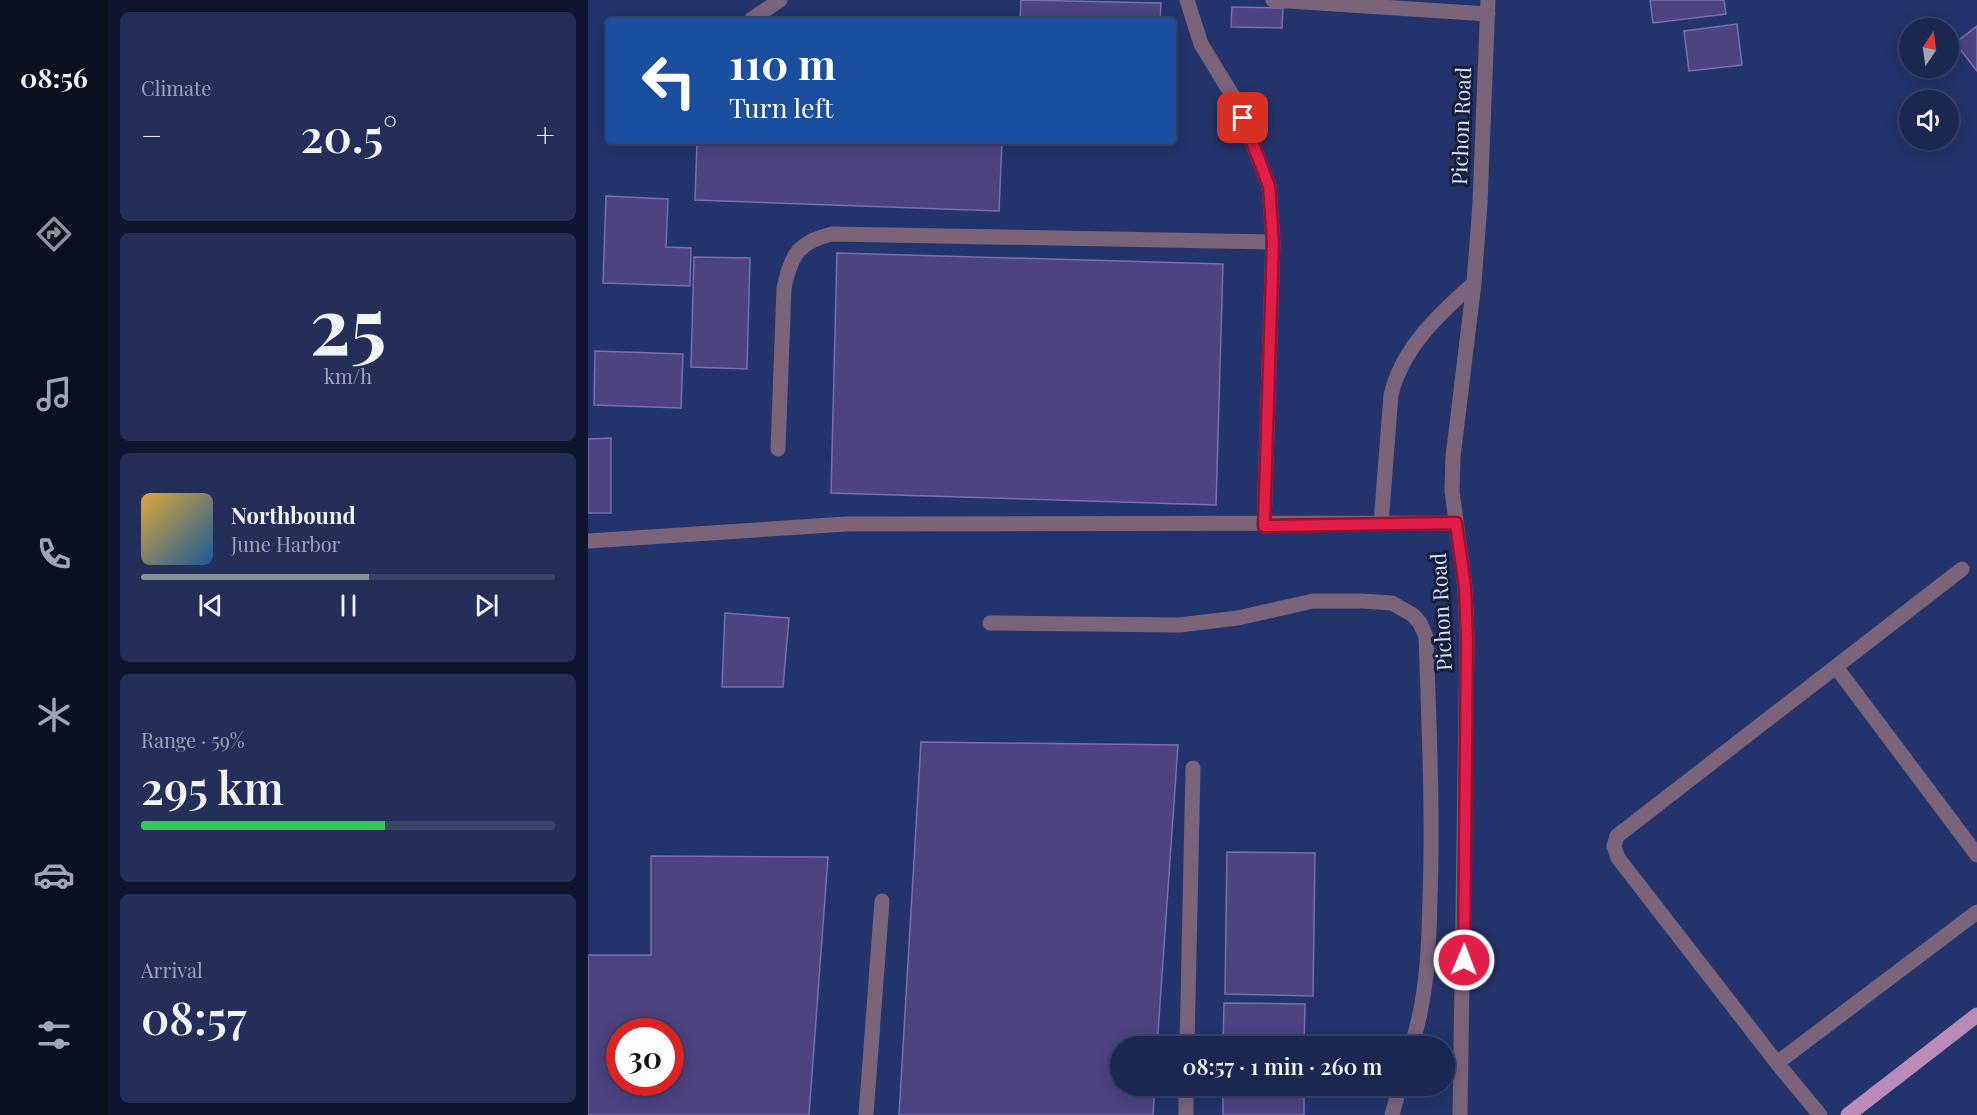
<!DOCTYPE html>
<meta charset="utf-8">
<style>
:root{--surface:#1a2751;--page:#232f58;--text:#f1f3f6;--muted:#9fa5b7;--line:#384468;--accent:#8c9099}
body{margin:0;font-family:"Playfair Display",serif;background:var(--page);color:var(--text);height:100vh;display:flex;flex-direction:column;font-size:22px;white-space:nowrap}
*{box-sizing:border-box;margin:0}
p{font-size:20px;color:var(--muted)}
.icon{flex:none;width:33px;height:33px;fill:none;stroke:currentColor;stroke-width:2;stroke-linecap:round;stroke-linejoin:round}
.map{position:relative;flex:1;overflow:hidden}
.details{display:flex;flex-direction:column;gap:12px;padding:12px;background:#0e152d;width:480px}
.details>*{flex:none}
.guide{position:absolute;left:18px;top:18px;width:570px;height:126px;border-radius:6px;box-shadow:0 3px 15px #0003,0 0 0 2px var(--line);background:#1a4fa0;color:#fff;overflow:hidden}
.needle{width:39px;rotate:13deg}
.buttons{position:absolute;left:1311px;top:18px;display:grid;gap:12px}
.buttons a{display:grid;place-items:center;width:60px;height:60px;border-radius:50%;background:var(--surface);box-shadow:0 3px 15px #0003,0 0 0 2px var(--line);font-size:30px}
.speed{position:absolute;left:18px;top:1018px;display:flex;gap:12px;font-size:30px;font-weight:700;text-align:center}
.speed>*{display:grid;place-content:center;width:78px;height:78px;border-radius:50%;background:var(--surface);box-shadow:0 3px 15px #0003,0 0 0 2px var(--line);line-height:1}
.speed .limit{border:9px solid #d22;background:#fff;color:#111}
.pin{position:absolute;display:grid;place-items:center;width:51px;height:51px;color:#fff;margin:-26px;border-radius:12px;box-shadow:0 3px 9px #0006}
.me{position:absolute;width:66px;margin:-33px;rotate:1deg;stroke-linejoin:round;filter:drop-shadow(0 0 4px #0008)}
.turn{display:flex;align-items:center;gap:21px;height:126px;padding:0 24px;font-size:27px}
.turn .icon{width:78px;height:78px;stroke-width:2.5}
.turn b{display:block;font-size:42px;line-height:51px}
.big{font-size:45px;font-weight:600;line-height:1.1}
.details .widget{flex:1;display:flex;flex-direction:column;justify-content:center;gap:9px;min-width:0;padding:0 21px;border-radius:9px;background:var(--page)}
.details .dial{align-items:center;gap:0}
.dial b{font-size:78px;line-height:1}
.song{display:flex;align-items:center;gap:18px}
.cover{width:72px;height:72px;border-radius:9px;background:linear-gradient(135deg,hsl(40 70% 55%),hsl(210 70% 35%))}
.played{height:6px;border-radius:3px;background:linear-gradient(90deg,var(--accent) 55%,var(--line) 55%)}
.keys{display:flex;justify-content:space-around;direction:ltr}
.heat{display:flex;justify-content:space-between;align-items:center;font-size:33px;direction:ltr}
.charge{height:9px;border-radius:4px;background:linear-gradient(90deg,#34c759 59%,var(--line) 0)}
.trip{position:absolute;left:522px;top:1036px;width:345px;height:60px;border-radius:30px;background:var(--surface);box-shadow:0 3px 15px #0003,0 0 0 2px var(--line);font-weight:600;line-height:60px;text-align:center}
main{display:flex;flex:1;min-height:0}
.dock{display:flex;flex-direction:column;width:108px;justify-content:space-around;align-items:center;background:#0a1020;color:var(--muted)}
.dock .icon{width:42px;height:42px}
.dock .current{color:var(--accent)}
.dock b{font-size:27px;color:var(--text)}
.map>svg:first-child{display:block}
.building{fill:#4c4380;stroke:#7870b1;stroke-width:1.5;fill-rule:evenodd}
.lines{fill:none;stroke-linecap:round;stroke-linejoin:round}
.minor{stroke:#7b6379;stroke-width:15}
.major{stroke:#ba8bb8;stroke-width:15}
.route-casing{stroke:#92132f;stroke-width:15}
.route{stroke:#e11d48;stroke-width:10}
.labels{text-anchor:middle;stroke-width:6;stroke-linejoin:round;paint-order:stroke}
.street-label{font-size:21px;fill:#d5e0fb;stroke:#161f38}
</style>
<main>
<nav class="dock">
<b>08:56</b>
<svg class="icon current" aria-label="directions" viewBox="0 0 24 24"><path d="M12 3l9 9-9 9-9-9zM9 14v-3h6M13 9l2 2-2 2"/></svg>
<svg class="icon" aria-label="music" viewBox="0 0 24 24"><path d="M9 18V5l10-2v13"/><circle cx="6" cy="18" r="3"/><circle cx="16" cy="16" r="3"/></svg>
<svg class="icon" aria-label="phone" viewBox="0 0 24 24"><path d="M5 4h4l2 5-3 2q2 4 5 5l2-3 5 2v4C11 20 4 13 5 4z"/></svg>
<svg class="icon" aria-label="climate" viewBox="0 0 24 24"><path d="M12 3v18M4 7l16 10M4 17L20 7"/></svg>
<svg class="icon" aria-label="car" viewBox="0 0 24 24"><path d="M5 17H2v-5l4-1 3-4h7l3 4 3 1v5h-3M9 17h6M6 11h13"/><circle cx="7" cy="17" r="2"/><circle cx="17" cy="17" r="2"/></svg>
<svg class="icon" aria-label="filters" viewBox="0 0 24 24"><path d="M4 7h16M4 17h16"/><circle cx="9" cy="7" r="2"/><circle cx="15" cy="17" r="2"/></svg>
</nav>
<section class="details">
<div class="widget"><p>Climate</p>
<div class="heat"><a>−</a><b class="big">20.5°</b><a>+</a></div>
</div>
<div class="widget dial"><b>25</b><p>km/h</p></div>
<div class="widget">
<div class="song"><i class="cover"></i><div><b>Northbound</b><p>June Harbor</p></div></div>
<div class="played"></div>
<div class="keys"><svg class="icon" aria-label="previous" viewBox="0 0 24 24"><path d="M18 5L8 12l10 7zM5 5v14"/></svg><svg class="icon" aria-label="pause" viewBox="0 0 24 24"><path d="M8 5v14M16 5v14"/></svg><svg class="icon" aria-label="next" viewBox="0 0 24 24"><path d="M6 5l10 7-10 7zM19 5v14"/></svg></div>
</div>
<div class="widget"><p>Range · 59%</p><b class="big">295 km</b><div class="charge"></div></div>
<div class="widget"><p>Arrival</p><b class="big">08:57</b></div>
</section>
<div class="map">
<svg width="1389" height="1115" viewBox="0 0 1389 1115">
<rect width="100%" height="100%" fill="#23346c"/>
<path class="building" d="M433,0L573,3L572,21H432Z
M1062,0H1136L1138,14L1065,23Z
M644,7L695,8L694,28L643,27Z
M1149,24L1154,65L1101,71L1096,31Z
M1389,26V71L1367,43Z
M109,141H414L411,211L107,200Z
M18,196L80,199L78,247L103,248L102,286L15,283Z
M249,253L635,264L628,505L243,493Z
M106,257L162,258L159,369L103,367Z
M7,351L95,354L93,408L6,405Z
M23,438V513H0V439Z
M137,613L201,618L195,687H134Z
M333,742L590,745L569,1047H532V1086H567L565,1115H311Z
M639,852L727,853L725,996L637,994Z
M63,856L240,857L221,1115H0V955H63ZM32,1032H82V1083H32Z
M636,1003L717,1004L716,1047H635Z
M635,1086H716V1115H635Z"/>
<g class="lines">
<path class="minor" d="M599,0L613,44L649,103L681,186L685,242L676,526
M685,0L900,14
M164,19L192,0
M190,449L196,288C203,255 210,242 244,234L685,242
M793,524L803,395C814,348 851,314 886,283
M0,541L258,524L868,523
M1374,569L1029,836L1026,846L1030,858L1189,1063L1389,912
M402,623L591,625L650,618L725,601H773L804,603L825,615L832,623L838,637C841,724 845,811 842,898C841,949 839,999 823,1047
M1248,667L1389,855
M599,1047L605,768
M1189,1063L1232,1115
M278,1115L294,901
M598,1115V1086
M804,1115L812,1086
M872,1115L879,638L877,588L864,491L865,457L886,283L892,203L900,0"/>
<path class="major" d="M1260,1115L1389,1015"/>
</g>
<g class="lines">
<defs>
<path id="route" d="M655,118L681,186L685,242L676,526L868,523L877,588L879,638L876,960"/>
</defs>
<use href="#route" class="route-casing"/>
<use href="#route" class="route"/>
</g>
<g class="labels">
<g class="street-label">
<text transform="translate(874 126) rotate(-88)" y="7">Pichon Road</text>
<text transform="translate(854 612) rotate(-93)" y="7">Pichon Road</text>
</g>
</g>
</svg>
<div class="buttons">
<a><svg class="needle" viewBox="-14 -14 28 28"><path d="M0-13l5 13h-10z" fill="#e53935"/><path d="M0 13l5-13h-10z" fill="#9fa5b7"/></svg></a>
<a><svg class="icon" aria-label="sound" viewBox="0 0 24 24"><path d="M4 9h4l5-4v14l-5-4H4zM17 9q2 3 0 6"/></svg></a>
</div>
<div class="speed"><div class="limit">30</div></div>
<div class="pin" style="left:655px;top:118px;background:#d93025"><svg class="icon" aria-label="arrive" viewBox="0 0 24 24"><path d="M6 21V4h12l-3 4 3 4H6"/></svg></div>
<svg class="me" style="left:876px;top:960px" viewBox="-20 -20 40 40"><circle r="17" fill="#e11d48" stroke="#fff" stroke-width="3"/><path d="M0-11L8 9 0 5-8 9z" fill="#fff"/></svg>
<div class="trip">08:57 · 1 min · 260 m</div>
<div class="guide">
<div class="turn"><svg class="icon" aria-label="left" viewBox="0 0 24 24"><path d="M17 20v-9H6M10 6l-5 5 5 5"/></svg><div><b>110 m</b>Turn left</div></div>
</div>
</div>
</main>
